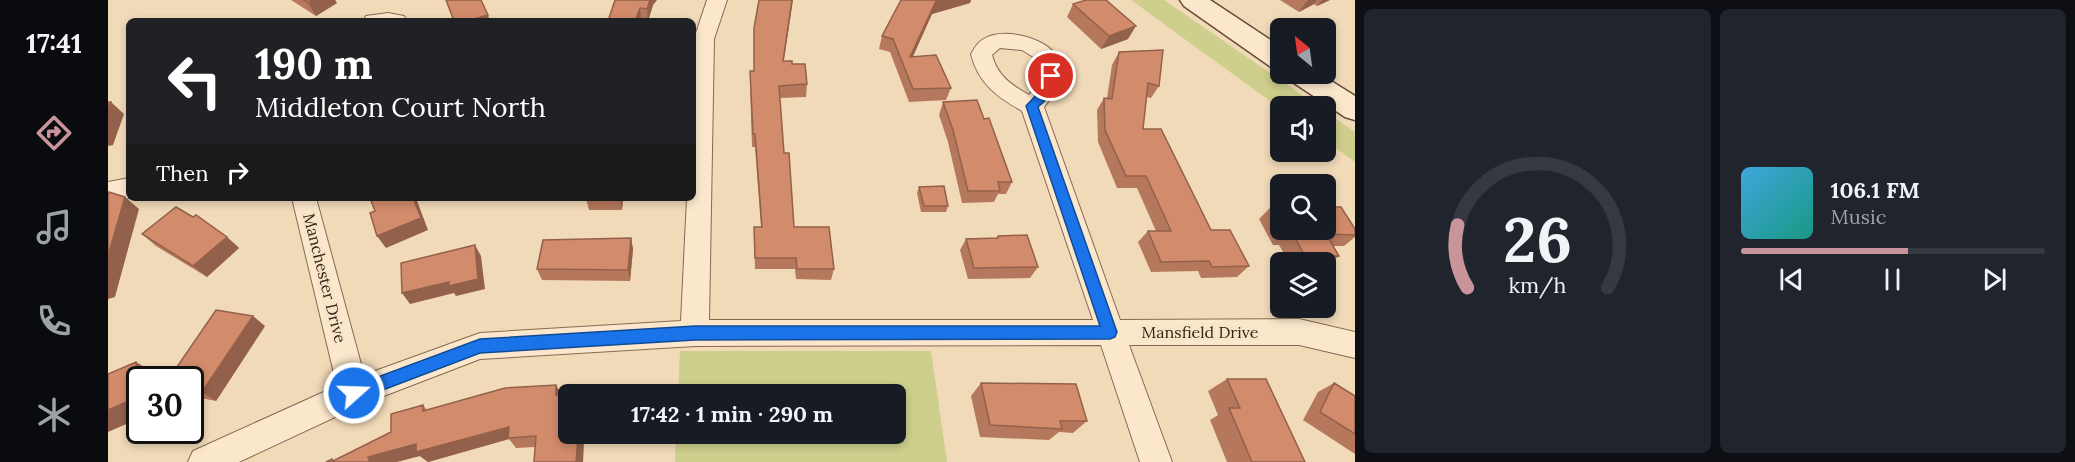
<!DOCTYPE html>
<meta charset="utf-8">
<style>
:root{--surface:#171b24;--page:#20242c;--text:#f1f3f6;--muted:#9ea1a6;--line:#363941;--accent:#ca949b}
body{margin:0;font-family:Lora,serif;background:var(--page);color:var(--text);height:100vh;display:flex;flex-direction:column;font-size:22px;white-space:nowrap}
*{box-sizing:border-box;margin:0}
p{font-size:20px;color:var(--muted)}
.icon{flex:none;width:33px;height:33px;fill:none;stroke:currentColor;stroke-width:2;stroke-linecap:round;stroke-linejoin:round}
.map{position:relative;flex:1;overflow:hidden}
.sheet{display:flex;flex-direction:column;gap:9px;padding:9px;background:#0d0f14;width:720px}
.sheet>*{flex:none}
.hud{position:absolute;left:18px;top:18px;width:570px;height:183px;border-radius:9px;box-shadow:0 3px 9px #0003;background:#202124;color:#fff;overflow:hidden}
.needle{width:39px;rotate:331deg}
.tools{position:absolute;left:1162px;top:18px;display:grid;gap:12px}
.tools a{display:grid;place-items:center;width:66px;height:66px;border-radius:9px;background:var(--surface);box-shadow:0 3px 9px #0003;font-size:30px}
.speed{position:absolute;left:18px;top:366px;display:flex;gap:12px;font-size:30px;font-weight:700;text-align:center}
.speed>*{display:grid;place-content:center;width:78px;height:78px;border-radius:50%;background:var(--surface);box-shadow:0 3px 9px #0003;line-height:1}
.speed .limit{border:3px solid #111;border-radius:9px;background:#fff;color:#111}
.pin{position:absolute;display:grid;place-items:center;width:51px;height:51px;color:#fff;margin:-26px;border:3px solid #fff;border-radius:50%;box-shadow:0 2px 6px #0007}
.me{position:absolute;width:66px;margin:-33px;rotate:70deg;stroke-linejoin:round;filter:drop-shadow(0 0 4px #0008)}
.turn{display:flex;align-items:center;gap:21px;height:126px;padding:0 30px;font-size:27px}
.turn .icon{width:78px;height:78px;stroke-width:2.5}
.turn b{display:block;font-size:42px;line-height:51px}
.then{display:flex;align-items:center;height:57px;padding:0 30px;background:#0003;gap:12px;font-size:22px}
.sheet .widget{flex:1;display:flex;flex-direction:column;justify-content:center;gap:9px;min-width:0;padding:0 21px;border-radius:9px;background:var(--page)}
.sheet .dial{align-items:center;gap:0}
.dial svg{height:156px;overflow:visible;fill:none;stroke:var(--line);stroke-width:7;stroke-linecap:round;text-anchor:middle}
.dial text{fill:var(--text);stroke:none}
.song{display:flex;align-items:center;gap:18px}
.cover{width:72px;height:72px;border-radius:9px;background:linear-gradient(135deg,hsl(200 70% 55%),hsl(170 70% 35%))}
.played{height:6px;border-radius:3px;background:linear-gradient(90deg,var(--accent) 55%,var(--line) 55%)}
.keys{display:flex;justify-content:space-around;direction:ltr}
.sheet .tiles{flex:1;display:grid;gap:9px;grid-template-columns:repeat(2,1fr)}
.trip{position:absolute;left:450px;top:384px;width:348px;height:60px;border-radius:9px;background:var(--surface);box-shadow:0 3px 9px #0003;font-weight:800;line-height:60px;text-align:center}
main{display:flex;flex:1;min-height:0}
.menu{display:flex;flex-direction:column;width:108px;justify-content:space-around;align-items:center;background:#090b0e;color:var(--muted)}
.menu .icon{width:42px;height:42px}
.menu .active{color:var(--accent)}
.menu b{font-size:27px;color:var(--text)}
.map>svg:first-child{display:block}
.green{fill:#cecf8c}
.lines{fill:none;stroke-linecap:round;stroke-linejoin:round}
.street-casing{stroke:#876952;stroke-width:2}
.secondary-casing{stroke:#694a36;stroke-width:3}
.street{fill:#fbe8cc;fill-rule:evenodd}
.secondary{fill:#fbe8cc;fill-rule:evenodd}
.wall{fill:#b5785c}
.shaded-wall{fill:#93614b}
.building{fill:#d28b6b;stroke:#93614b;stroke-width:1.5}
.route{fill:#1a73e8;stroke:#114b97;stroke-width:1.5}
.labels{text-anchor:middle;stroke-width:6;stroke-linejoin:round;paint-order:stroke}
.street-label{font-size:16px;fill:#352419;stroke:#f8e5c8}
</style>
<main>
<nav class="menu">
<b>17:41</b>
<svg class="icon active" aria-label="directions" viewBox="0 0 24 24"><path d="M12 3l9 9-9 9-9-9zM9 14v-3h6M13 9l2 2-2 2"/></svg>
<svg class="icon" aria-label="music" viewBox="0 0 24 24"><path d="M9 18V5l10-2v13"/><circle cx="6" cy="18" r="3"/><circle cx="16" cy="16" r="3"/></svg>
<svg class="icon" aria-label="phone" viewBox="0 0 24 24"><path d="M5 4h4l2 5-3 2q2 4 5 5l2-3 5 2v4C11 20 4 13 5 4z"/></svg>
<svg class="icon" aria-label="climate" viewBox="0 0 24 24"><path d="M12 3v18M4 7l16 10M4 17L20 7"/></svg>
</nav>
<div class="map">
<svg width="1247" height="462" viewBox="0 0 1247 462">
<rect width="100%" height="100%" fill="#f1dab8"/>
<path class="green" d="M1023,0H1056L1210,106H1173V109Z
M1218,112L1247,132V162L1218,141Z
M572,351H823L839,462H567L568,434H788V394H570Z"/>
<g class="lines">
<defs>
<path id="street" d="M599,0H619L606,39L601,320H985L914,111C889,97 870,83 863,54C866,49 869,43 874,40C886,32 902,33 915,36C958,47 963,75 936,107L1012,320L1191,319L1247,332V358L1191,345H1021L1064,462H1032L993,345L587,346L372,359L255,404L131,462H80L85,451L229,386L184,198H208L256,375L372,333L573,321L579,198H585L586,39ZM892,48L914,50L930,60C935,73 930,85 921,95C903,85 889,75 884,55Z
M280,13L296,16L299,21H255L258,16Z
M21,178V198L0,202V182Z"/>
<path id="secondary" d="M1072,0H1102L1173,47V69L1163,67L1076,6Z
M1179,74H1212L1247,96V120L1237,117L1183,81Z"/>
</defs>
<use href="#street" class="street-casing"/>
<use href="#secondary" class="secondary-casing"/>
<use href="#street" class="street"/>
<use href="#secondary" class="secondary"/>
</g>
<path class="wall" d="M183,0H227L229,3L208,16Z
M507,0L545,5L540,21L533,20V21H500Z
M793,0H863L862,3L824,14L804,57L843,88L838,100L801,102L782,52L771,49L774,36Z
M1172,0H1222L1209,6L1206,4L1191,12Z
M965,4L1020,39L993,49L959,17Z
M646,28L676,61L684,64L699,84L698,97L672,98L676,153L686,227L726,269L723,280L688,279L687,269H647L646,227H653L647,147H644L642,83V71H646Z
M1011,52L1051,86L1043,98L1038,97L1035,129L1103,230L1141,266L1129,277L1093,278L1090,271L1043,272L1030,242L1040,231H1048L1029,188H1009L990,142L989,110L996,98H999L1004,65Z
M835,102L904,182L898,194H890L886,202L854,203L840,142L831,115Z
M811,187L840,206L838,212H813L809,193Z
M478,198H515L514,210H481Z
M1163,207H1173V230L1247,229V237L1236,246H1225L1231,256L1218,266V262H1181L1171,245H1165L1151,219Z
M34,234L119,237L131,248L99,277L48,246Z
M890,236L930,267L922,278L860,279L852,250L858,239L888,238Z
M523,238L525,249L522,281L434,280L429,269Z
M157,326L108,401L82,396V380Z
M1119,379L1197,462H1119L1102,420L1110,415L1100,391Z
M873,383L979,421L965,433L951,432L941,440L872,437L863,396Z
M1226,383L1247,396V454L1195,420L1210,392Z
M315,405L319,410L460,434H476L475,462L427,447L408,448L401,439L320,462L312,456L227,460L283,432Z"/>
<path class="shaded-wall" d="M205,0H227L229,3L208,16L200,3Z
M542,0H549L545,5L540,21L539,9Z
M684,0H685L674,73L675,61Z
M830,0H863L862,3L824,14L799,70L802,57L828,1Z
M1200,0H1209L1206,4L1191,12Z
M1214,0H1222L1209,6Z
M532,8L533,21H527Z
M380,15L382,21H359Z
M1028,26L1020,39L993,49L1001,36Z
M3,102L16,114L5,145L0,146V111Z
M17,197L31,209L7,297L0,299V256Z
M305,198H308L320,230L278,248L269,236Z
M512,198H515L514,210Z
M119,237L131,248L99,277L85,266Z
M523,238L525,249L522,281L520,270Z
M367,245L373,256L377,289L348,296L346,293L302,304L294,293Z
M145,316L157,326L108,401L94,392Z
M28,362L50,375L51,380H32V393Z
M448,385L455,396L448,395Z
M32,396V418L0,432V410Z
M401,427L400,438L401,439L320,462L312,456L289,462H262L260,457L308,444Z
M470,434H476L475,462H468Z"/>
<path class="building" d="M196,0H205L200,3Z
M338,0H373L380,15L359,21H346Z
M507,0H542L539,9L532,8L527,21H500Z
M651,0H684L675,61H684V64H697L699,84L671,86L676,153H681L686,227H721L726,269H689L688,258H647L646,227H654L647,134H645L642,71H646V28Z
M793,0H830L828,1L802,57L828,55L843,88L805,89L785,39L774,36Z
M978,0H998L1028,26L1001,36L965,4Z
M1055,50L1051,86L1040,83L1035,129H1053L1103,230H1122L1141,266L1104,267L1101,261L1053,262L1040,231H1063L1038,176H1018L997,130L996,98L1004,99L1011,52Z
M869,100L876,119L881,118L904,182H890L892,191H860L845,130L835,102Z
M0,102H3L0,111Z
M836,186L840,206H816L811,187Z
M1,192L17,197L0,256V196Z
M262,198H305L313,218L269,236L262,213L267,211Z
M68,207L85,217L88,215L119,237L85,266L34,234Z
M1163,207H1173V224Z
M1218,207H1233L1247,229V235L1218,234L1231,256H1197L1185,234H1179L1176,230H1218Z
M919,235L930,267L866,268L858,239L890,238V236Z
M523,238L520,270L429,269L435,240Z
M367,245L370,279L341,286V282L294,293L293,263Z
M108,310L145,316L94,392L82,390V380H60Z
M28,362L32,396L0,410V374Z
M1119,379H1158L1197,462H1144L1121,408H1132Z
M873,383L968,384L979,421H952L954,429L882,425Z
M1226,383L1247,396V434L1212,412Z
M448,385V395L473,394H460V434H470L468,462H426L428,436L400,438L401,427L308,452V444L260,457L262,462H218L224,459L225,461L283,432V414L315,405V411L397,388Z"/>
<path class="route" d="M943,72L949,76L942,96L930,107L1009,332L1007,337L1002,339L587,340L372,353L246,401L240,399L238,393L240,388L372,339L587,326H992L918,106L932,91L939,73Z"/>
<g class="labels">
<g class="street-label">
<text transform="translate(217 278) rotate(76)" y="6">Manchester Drive</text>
<text x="1092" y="338">Mansfield Drive</text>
</g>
</g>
</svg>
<div class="tools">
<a><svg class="needle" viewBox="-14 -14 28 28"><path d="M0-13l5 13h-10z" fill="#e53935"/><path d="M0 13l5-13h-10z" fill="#9ea1a6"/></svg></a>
<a><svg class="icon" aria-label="sound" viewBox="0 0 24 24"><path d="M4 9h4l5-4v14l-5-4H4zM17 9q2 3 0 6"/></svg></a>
<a><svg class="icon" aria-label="search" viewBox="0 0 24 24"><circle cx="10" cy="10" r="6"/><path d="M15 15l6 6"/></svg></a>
<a><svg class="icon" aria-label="layers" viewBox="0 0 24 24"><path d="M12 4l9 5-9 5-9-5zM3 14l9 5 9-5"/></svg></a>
</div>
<div class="speed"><div class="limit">30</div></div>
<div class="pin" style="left:943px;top:76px;background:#d93025"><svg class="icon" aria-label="arrive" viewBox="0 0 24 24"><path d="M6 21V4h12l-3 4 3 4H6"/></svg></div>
<svg class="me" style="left:246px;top:393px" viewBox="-20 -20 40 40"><circle r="17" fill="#1a73e8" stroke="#fff" stroke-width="3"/><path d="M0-11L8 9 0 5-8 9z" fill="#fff"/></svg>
<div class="trip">17:42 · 1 min · 290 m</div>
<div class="hud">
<div class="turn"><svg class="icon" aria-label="left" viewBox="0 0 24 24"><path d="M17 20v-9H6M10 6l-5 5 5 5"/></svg><div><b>190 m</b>Middleton Court North</div></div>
<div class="then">Then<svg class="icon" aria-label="right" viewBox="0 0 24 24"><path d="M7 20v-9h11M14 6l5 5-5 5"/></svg></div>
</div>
</div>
<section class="sheet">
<div class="tiles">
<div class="widget dial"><svg viewBox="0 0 100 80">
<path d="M14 69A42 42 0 1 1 86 69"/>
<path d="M14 69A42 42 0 0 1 9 37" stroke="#ca949b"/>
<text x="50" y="56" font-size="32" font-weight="700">26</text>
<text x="50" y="72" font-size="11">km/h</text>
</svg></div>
<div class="widget">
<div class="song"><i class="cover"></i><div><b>106.1 FM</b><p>Music</p></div></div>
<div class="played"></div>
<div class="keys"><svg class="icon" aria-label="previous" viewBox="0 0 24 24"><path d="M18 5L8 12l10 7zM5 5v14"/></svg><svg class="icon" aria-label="pause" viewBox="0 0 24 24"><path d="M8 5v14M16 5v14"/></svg><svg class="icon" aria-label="next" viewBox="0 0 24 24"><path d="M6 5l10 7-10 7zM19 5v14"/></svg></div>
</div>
</div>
</section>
</main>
